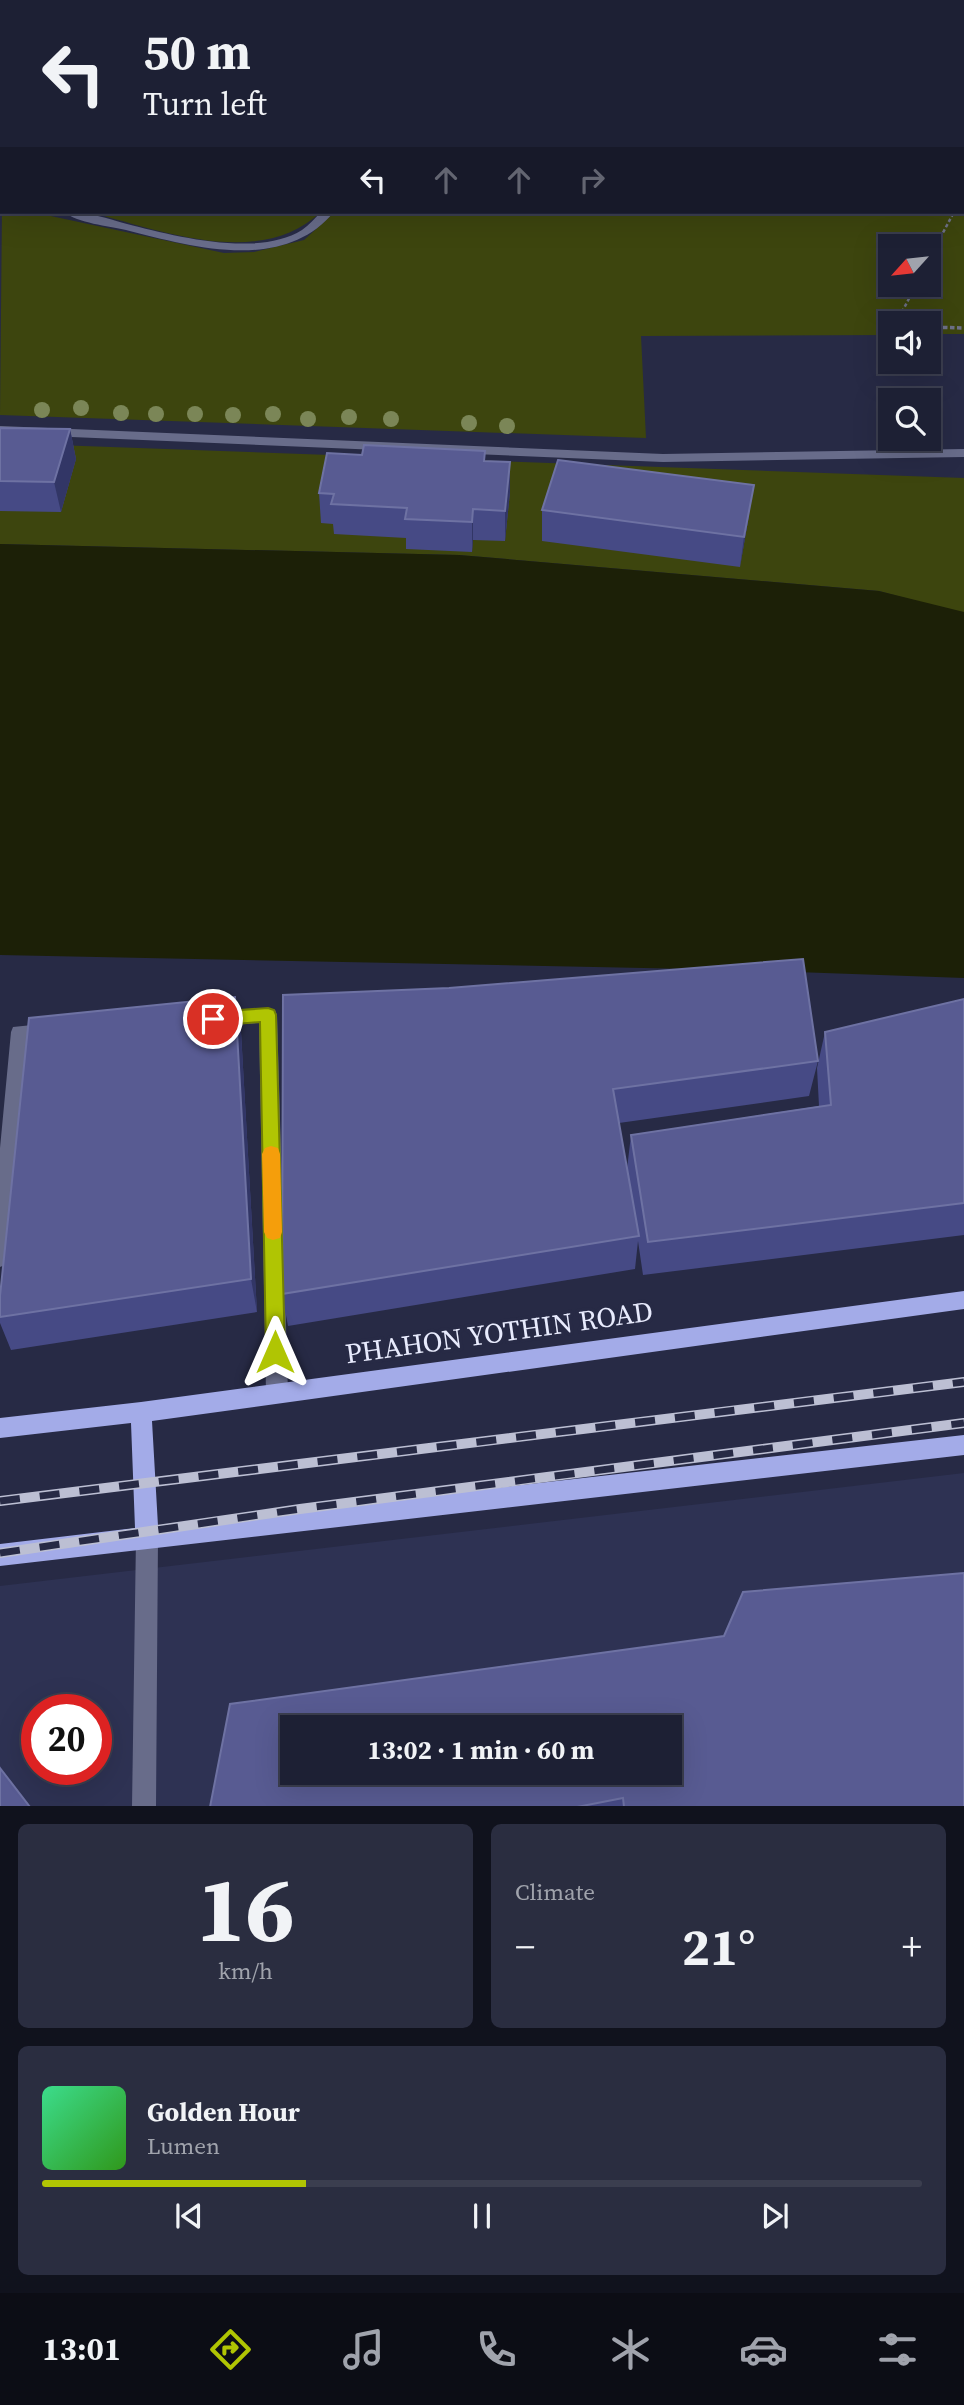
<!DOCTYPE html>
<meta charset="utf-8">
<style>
:root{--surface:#1d2034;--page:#2a2d40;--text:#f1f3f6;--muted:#a0a3ac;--line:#3b3e4f;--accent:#b0c503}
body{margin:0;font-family:"Source Serif 4",serif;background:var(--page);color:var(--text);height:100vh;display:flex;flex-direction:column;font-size:26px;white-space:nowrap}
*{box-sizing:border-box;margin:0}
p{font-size:23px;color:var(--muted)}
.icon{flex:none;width:38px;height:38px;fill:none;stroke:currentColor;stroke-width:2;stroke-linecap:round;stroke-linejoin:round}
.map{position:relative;height:1806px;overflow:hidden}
.drawer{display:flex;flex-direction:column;gap:18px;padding:18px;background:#10121d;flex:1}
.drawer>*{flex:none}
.banner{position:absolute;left:0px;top:0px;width:964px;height:214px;box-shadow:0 7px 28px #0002,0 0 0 2px var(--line);background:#1d2034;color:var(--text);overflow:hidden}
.needle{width:46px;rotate:243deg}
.controls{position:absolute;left:878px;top:234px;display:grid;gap:14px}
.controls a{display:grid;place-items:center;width:63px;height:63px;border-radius:0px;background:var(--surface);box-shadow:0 7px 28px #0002,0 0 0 2px var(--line);font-size:35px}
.speed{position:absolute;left:21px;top:1694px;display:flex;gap:14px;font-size:35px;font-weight:700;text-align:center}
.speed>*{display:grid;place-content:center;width:91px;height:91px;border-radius:50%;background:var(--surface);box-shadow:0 7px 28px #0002,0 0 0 2px var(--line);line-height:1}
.speed .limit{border:10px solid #d22;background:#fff;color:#111}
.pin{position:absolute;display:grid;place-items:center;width:60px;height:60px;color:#fff;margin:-30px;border:4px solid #fff;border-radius:50%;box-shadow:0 2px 7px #0007}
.me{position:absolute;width:77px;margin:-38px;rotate:0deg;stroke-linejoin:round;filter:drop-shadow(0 0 5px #0008)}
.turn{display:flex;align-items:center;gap:24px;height:147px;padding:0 28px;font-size:32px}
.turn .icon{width:91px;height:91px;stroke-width:2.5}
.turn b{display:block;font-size:49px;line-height:60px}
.lanes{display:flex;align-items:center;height:66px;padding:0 28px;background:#0003;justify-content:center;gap:35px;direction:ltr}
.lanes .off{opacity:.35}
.big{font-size:52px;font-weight:700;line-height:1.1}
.drawer .card{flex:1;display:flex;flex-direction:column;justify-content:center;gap:10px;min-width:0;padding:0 24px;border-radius:10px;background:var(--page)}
.drawer .dial{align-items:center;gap:0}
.dial b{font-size:91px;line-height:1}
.song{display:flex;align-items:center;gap:21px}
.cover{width:84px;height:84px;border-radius:10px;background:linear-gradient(135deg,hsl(150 70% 55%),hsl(110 70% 35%))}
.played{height:7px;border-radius:4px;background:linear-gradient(90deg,var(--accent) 30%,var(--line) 30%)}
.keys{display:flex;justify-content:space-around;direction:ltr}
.heat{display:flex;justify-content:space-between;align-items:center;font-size:38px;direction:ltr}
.drawer .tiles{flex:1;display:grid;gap:18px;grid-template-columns:1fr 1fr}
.card:last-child{grid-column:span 2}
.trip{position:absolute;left:280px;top:1715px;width:402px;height:70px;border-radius:0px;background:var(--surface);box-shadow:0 7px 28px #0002,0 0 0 2px var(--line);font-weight:700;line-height:70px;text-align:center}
.menu{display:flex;height:112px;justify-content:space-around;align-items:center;background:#0c0d15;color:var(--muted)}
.menu .icon{width:49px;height:49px}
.menu .on{color:var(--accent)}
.menu b{font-size:32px;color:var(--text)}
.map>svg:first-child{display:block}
.built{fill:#2e3253;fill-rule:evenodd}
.green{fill:#3d450e;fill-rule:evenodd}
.water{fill:#1c2007}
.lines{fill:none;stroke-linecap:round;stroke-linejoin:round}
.path-far1{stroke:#6e7188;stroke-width:2.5;stroke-dasharray:3.5 2.5;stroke-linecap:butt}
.path{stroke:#6e7188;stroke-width:3.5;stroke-dasharray:4.5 2.5;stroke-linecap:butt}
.minor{fill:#686c8a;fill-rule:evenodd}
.major{fill:#a3abe8;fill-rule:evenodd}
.rail-casing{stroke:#bcbfd3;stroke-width:10}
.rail{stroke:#272a45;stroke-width:7;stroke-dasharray:20;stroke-linecap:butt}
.tree{fill:#7b8657}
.wall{fill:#464a85}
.shaded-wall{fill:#323666}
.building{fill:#585b92;stroke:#6e72a3;stroke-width:2;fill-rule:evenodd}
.route{fill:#b0c503;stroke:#728002;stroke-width:2}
.slow{fill:#f59e0b}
.labels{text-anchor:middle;stroke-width:7;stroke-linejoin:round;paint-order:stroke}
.near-street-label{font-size:28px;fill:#e8ebfd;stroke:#272a45}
</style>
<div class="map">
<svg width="964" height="1807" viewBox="0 0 964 1807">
<rect width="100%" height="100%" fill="#272a45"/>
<path class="built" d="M964,1473V1806H0V1586ZM37,1710H96V1769H37ZM292,1727H670V1773H292Z"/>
<path class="green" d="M579,0H964V334H929V324H891V335L641,336L646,438L0,415L2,207V212H32L224,253L254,252L304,240L335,212H962V2H577ZM891,247H929V285H891Z
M89,212H321C259,270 160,230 89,212Z
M0,443L964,478V614L879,591L459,555L0,544Z"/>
<path class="water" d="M0,544L459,555L879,591L964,612V978L743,970L0,955Z"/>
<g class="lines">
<path class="path-far1" d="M962,194L964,191
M929,259L954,212
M902,312L916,285"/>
<path class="path" d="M903,310L902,312L913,324
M929,327L964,328"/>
<path class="minor" d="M220,0H231L219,2Z
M561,0H572L560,2Z
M0,161H2V167H0Z
M0,183H2L0,191Z
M64,212C86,211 106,218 127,224C174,236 257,258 302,230C309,225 315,218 321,212H334C283,273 193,247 126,230C108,226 78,223 64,212Z
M0,426L663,454L964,449V457L663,462L0,434Z
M268,1008L275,1010L277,1015L288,1393L285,1400L277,1403L269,1400L266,1393L259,1023L216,1026L209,1024L207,1019L209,1014L216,1012Z
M52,1023L59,1025L61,1030L59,1035L29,1039L10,1258L7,1264L0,1267V1148L11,1032L13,1027Z
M147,1526L155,1529L158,1537L156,1807H132L136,1537L139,1529Z"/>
<path class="major" d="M964,1291V1309L152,1421L158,1526L964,1435V1455L0,1566V1544L135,1528L131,1423L0,1438V1418L141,1402Z"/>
<defs>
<path id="rail" d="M0,1501L964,1382
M0,1553L300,1509L964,1423"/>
</defs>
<use href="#rail" class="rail-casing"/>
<use href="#rail" class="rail"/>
</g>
<g class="tree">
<circle cx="81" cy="408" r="8"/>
<circle cx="42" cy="410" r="8"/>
<circle cx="121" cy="413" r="8"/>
<circle cx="156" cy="414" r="8"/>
<circle cx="195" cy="414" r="8"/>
<circle cx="273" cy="414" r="8"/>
<circle cx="233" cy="415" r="8"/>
<circle cx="349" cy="417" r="8"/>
<circle cx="308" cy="419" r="8"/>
<circle cx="391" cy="419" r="8"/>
<circle cx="469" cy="423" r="8"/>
<circle cx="507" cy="426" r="8"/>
</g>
<path class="wall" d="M486,0H541L539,2H496Z
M2,12V74H0V14Z
M0,428L70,429L76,459L61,512L0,511Z
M485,451V461L510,492L505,541L473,540L472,552L406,549V538L334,534L333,524L321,523L319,493L362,455Z
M542,510L749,515L740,567L542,541Z
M283,995L818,1061L809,1096L619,1123L627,1169L631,1135L819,1106L817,1068L825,1032L964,999V1235L643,1275L638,1241L635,1269L288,1326L282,1294Z
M235,997L241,1032L257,1312L11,1350L0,1323V1296Z
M724,1636L964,1807H210Z"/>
<path class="shaded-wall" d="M70,429L76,459L61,512L54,482Z
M510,462V492L505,541V511Z
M754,485L749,515L740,567L744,537Z
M473,509V540L472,552V522Z
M235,997L241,1032L257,1312L251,1279Z"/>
<path class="building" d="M20,0H92L99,1L17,2Z
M574,0H639L641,2H573Z
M2,12V48H0V14Z
M0,428L70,429L54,482L0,481Z
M364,445L485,451L484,461L510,462L505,511L473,509L472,522L405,519L407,508L331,504L334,494L319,493L327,453L362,455Z
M558,460L754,485L744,537L542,510Z
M803,959L818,1061L613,1089L639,1236L282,1294L283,995L449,988Z
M235,997L251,1279L0,1317V1296L29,1018Z
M964,999V1203L648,1242L631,1135L831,1105L825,1032Z
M964,1573V1807H624L623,1798L577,1807H210L230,1704L724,1636L743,1592ZM292,1727H670V1773H292Z
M0,1768L30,1807H0Z"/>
<path class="route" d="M268,1008L274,1010L276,1015L285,1352L282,1359L275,1361L268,1359L266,1352L260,1022L213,1026L207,1024L205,1019L207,1014L213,1012Z"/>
<path class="slow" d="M271,1146L278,1148L280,1154L282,1232L280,1238L273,1240L267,1238L264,1232L262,1154L265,1148Z"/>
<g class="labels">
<g class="near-street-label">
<text transform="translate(499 1332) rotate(-8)" y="10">PHAHON YOTHIN ROAD</text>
</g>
</g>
</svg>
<div class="controls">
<a><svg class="needle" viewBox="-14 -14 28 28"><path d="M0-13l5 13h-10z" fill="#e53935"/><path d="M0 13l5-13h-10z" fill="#a0a3ac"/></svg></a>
<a><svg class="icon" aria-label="sound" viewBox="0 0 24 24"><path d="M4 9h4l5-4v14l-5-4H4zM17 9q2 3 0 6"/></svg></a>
<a><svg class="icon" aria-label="search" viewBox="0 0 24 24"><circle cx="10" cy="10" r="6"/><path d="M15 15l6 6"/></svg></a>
</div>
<div class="speed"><div class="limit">20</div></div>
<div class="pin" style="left:213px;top:1019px;background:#d93025"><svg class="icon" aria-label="arrive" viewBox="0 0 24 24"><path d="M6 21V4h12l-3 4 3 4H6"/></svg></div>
<svg class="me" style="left:275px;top:1352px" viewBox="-20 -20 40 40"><path d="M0-17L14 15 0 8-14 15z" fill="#b0c503" stroke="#fff" stroke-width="4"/></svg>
<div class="trip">13:02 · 1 min · 60 m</div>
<div class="banner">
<div class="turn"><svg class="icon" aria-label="left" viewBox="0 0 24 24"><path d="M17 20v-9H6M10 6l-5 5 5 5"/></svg><div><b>50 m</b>Turn left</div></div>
<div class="lanes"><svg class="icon" aria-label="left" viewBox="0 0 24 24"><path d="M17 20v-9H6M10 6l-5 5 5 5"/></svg><svg class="icon off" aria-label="ahead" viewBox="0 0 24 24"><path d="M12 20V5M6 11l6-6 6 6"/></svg><svg class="icon off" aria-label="ahead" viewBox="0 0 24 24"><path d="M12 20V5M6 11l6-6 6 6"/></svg><svg class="icon off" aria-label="right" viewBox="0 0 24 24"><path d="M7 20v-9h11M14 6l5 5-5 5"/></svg></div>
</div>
</div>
<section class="drawer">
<div class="tiles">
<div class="card dial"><b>16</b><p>km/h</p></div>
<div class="card"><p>Climate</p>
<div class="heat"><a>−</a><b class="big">21°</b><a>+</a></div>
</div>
<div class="card">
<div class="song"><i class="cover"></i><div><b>Golden Hour</b><p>Lumen</p></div></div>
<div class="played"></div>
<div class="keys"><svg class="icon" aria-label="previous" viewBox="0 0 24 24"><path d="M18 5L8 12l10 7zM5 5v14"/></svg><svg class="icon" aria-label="pause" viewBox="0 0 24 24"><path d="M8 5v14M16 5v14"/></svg><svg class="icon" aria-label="next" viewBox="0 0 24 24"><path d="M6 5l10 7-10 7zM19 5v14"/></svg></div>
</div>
</div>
</section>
<nav class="menu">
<b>13:01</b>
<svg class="icon on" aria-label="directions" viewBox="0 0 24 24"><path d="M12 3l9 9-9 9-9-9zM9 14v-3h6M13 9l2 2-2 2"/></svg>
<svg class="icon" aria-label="music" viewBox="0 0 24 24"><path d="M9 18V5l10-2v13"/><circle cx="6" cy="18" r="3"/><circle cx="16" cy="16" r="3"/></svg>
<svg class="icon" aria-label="phone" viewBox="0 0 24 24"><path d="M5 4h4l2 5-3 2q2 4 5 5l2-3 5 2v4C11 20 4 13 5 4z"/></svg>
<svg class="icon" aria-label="climate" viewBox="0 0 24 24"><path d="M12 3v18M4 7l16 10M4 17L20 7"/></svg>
<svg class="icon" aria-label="car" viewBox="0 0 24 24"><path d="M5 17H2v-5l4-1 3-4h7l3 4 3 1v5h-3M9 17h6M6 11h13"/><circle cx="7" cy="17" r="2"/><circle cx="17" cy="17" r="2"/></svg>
<svg class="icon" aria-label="filters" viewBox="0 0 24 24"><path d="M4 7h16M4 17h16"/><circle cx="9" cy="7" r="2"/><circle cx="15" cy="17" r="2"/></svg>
</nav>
